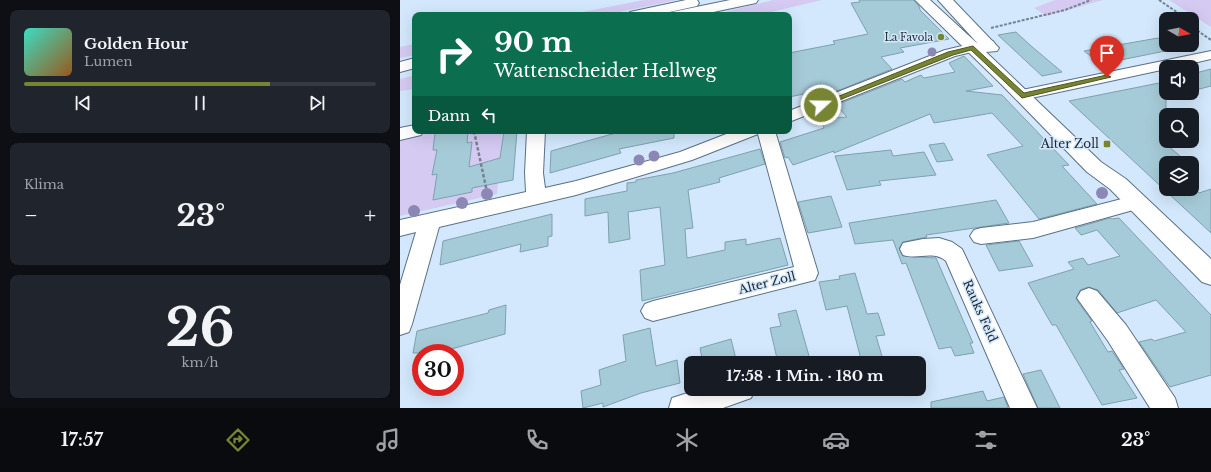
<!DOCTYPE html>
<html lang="de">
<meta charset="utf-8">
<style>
:root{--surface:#171b24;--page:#20242c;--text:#f1f3f6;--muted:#9ea1a6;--line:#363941;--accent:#778533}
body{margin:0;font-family:"Libre Baskerville",serif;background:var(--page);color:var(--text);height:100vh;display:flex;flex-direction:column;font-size:15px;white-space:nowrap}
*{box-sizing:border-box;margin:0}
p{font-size:13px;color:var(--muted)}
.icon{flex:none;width:22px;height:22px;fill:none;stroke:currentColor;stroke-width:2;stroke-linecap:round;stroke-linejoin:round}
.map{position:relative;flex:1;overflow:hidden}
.side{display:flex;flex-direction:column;gap:10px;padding:10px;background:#0d0f14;width:400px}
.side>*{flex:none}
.banner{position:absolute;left:12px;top:12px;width:380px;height:122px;border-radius:8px;box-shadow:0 4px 16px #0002;background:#0b6e4f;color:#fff;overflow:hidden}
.needle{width:26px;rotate:99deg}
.buttons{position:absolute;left:759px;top:12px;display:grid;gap:8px}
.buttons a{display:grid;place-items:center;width:40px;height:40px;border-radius:8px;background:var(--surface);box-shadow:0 4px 16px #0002;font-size:20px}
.speed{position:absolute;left:12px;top:344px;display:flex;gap:8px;font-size:20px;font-weight:700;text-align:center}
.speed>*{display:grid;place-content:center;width:52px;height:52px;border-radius:50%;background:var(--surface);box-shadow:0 4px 16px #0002;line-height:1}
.speed .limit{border:6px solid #d22;background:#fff;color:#111}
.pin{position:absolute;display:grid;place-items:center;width:34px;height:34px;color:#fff;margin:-41px -17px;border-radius:50% 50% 50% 0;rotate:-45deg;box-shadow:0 0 4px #0007}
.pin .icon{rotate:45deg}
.me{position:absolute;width:44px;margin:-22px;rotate:69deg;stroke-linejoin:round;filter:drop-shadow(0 0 3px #0008)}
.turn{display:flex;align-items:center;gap:14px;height:84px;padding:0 16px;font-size:18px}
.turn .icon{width:52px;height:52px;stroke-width:2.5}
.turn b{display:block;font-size:28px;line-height:34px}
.then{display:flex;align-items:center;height:38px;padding:0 16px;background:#0003;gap:8px;font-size:15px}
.big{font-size:30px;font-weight:700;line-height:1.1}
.side .widget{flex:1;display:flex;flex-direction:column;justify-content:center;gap:6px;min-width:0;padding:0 14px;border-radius:8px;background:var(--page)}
.side .dial{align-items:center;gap:0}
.dial b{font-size:52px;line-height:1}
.song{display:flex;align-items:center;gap:12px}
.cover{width:48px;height:48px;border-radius:6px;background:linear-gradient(135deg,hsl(170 70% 55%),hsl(30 70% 35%))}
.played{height:4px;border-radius:2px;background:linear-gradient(90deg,var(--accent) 70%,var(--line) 70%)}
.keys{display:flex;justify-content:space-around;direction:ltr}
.heat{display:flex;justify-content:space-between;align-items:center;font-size:22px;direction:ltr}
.trip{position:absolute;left:284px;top:356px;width:242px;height:40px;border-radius:8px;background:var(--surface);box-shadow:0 4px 16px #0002;font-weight:700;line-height:40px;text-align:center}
.dock{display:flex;height:64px;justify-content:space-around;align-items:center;background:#090b0e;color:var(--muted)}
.dock .icon{width:28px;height:28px}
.dock .active{color:var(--accent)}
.dock b{font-size:18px;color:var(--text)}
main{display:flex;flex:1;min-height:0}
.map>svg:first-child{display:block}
.green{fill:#d5caf2}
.building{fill:#a6cbd8;stroke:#7da1ad}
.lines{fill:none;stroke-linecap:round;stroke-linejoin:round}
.street-casing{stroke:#5a7186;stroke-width:2}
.secondary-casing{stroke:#5a7186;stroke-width:2}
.primary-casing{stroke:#5a7186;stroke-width:2}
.path-far1{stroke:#748391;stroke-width:2;stroke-dasharray:3 1.5;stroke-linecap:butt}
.path{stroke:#748391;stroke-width:2.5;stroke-dasharray:3.5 2;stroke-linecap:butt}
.street{fill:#fff;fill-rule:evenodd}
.secondary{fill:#fff;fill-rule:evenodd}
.primary{fill:#fff;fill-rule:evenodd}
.tree{fill:#8c88b6}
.route{fill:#778533;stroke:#4d5621}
.poi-dot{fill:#778533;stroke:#d3e8fc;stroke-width:1.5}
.labels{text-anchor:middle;stroke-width:3;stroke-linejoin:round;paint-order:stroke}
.far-poi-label{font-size:10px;fill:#202a33;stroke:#d3e8fc;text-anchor:end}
.poi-label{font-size:12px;fill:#202a33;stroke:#d3e8fc;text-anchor:end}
.street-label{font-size:12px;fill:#202a33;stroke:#d3e8fc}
</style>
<main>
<section class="side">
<div class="widget">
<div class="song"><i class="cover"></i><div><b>Golden Hour</b><p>Lumen</p></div></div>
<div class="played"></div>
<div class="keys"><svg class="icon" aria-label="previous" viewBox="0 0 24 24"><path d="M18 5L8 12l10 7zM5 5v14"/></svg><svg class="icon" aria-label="pause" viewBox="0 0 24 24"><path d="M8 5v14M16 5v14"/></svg><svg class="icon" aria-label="next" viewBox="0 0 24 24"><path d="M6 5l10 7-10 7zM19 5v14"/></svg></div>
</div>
<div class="widget"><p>Klima</p>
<div class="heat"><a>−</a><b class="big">23°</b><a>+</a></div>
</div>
<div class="widget dial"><b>26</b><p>km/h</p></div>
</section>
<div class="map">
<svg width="811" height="408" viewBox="0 0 811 408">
<rect width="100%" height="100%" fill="#d3e8fc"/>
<path class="green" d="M244,0H277L204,15H167Z
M373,0H422L367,13L313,15Z
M655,0H703L647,16L634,8Z
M769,0H811V27Z
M15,44V55L0,58V47Z
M15,75V89L0,91V79Z
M41,131H103L97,194L0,216V139Z"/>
<path class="building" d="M459,0H514L519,6L520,10L549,39L500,48L504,52L481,57L492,69L427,95L423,90L389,97V53L435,44L433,41L468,34L451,3L460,2Z
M616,32L630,45L662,72L642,76L598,35Z
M758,38L766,43V45L775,49L701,64L684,51Z
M564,56L593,86L566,91L602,95L669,165L662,166L697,204L639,219L587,155L623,146L592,113L534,123L530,114L434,153V151L393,165L388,157L385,158L380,142L424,128L421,119L447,117L436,105L502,79L505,82L521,75L524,78L555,72L549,63Z
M811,69V86L792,91V74Z
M762,80H766V93H783L766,97V144L780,156L778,157L785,163H766V189H792V186L799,193L811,189V233L669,101L764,82Z
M44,131H68L67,143L72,142L69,167L100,158L104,131H117L113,180L72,188V192L33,200L37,174L32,175L37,150H33L35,133Z
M223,131H274V138L219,149L221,153L150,173L151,151Z
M544,143L553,160L537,162L529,145Z
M360,149L365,164L319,178L320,182L288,190L293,228L285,229L287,258L325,250V242L346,239V245L380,238L388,265L242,301L240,270L265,265L260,207L228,212L230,239L209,243L208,212L185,216V199L227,191V183L236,182V180L273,173Z
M491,150L493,156L524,152L536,175L479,181L481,185L447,190L435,156Z
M431,196L442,227L408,233L398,202Z
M596,200L609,223L526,235L527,237L503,242L499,248L503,256L536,258L573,343H570L574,353L555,356L551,347L539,349L506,263L502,264L493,240L455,244L449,223Z
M152,214V236L148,237V246L120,252L121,244L40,265L43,241Z
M710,218L712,219L719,218L811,315V375L770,387L739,342L752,339L754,341L786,332L756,300L717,313L698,290L688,287L680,290L676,299L692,321L690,322L708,352L712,351L724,369L719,370L737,398L702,405L656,325H652L628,283L674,269L668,262L683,258L688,265L720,256L697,230L681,235L675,228Z
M619,241L633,266L599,271L586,245Z
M455,273L467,314L478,313L485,335L476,336L484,363H462L447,306L426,310L419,282L440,279L439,276Z
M106,305L105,334L37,353H13L17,331L88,313L89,310Z
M396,310L411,363H378L370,328L381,326L378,314Z
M250,328L256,366L277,360L280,383L241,393L203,407V403L183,408L181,391L201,385L199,370L226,361L223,335Z
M331,339L337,363H303L300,348Z
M641,370L660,408H638L623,374Z
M583,391L587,401L604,397L608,408H531V402Z"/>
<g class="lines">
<defs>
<path id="street" d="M588,40L593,41L595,44L593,47L555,56L389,122V111L545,50Z
M811,51V59L776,67H766V69L622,100L616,98L614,95L616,92L622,90Z
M15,125V131H24L21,135L0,140V128Z
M127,131H145L143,173L145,188L176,181L280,152L334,131H375L418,273L415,280L253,321L245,318L241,311L245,304L253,301L394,267L358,134L292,160L176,195L39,227L12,324L9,332L0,335V285L16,232L0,236V220L126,192L125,173Z
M737,195L744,197L747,202L744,207L633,238L581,244L574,242L570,236L574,230L581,228L633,222Z
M539,238L552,242L562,249L637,408H610L546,261C533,250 518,260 503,255L500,249L503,243L523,239Z
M689,288L697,291L726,325L775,398L778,408H750L708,341L677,298L681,291Z
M300,389H355L351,398L323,408H269L272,398Z"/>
<path id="secondary" d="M515,0H530L580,46L538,0H553L599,48L597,51L586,52L701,162L726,179L811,259V285L802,282L710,189L687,172L601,84Z"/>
<path id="primary" d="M286,0H297L299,3L297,6L256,15H228L230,12Z
M330,0H358L356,3L299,15H270L272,12Z
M15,58V68L0,72V62Z"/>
</defs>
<use href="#street" class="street-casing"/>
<use href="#secondary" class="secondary-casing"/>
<use href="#primary" class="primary-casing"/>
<path class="path-far1" d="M759,0L787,19
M792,23L798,31L811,40
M591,28L665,10L691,0"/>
<path class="path" d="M74,131L87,192"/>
<use href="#street" class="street"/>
<use href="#secondary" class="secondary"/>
<use href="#primary" class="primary"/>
</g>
<g class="tree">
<circle cx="532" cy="52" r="4.5"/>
<circle cx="254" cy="156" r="5.5"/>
<circle cx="239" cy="160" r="5.5"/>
<circle cx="702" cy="193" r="6"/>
<circle cx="87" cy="194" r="6"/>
<circle cx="62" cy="203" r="6"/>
<circle cx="14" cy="211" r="6"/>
</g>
<path class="route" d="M573,46L624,93L707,75L711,77L622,98L571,50L553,55L424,106L417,105L548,52Z"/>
<g class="poi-dot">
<circle cx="541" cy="37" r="4"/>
<rect x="703" y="140" width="8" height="8" rx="2"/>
</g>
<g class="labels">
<g class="far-poi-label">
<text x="533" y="41">La Favola</text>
</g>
<g class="poi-label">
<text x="699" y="148">Alter Zoll</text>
</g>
<g class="street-label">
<text transform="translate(367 283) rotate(-14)" y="4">Alter Zoll</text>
<text transform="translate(580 311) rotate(66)" y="4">Rauks Feld</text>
</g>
</g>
</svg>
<div class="buttons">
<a><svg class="needle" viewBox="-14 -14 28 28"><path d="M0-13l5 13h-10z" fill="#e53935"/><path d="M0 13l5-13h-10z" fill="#9ea1a6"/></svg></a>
<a><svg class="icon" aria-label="sound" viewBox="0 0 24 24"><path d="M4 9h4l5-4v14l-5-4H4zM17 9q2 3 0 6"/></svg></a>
<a><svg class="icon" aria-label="search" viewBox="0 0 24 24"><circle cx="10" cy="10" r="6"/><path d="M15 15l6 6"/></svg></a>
<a><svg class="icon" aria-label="layers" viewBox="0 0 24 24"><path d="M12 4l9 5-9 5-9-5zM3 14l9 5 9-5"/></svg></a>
</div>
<div class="speed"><div class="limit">30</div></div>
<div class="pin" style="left:707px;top:77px;background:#d93025"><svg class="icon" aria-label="arrive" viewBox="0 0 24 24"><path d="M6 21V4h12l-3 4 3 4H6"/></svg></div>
<svg class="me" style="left:421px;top:105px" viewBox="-20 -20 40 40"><circle r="17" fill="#778533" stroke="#fff" stroke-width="3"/><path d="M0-11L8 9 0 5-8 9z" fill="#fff"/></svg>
<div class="trip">17:58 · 1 Min. · 180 m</div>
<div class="banner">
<div class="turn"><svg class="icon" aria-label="right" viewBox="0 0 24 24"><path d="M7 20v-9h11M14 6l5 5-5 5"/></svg><div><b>90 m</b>Wattenscheider Hellweg</div></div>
<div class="then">Dann<svg class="icon" aria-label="left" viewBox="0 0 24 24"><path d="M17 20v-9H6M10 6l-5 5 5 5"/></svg></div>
</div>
</div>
</main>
<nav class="dock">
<b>17:57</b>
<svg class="icon active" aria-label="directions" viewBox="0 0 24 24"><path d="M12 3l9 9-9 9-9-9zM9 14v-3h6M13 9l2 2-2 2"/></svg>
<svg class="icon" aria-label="music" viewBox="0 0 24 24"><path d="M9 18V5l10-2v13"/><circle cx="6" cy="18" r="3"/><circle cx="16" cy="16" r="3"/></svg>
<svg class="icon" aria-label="phone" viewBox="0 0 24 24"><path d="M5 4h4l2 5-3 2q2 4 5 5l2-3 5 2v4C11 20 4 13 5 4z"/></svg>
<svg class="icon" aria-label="climate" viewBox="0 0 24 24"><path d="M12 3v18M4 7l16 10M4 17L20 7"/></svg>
<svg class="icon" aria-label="car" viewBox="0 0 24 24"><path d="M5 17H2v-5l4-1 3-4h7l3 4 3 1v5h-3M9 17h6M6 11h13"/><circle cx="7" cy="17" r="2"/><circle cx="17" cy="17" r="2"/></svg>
<svg class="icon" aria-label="filters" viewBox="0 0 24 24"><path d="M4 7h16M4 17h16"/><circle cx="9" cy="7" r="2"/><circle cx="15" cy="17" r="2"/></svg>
<b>23°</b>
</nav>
